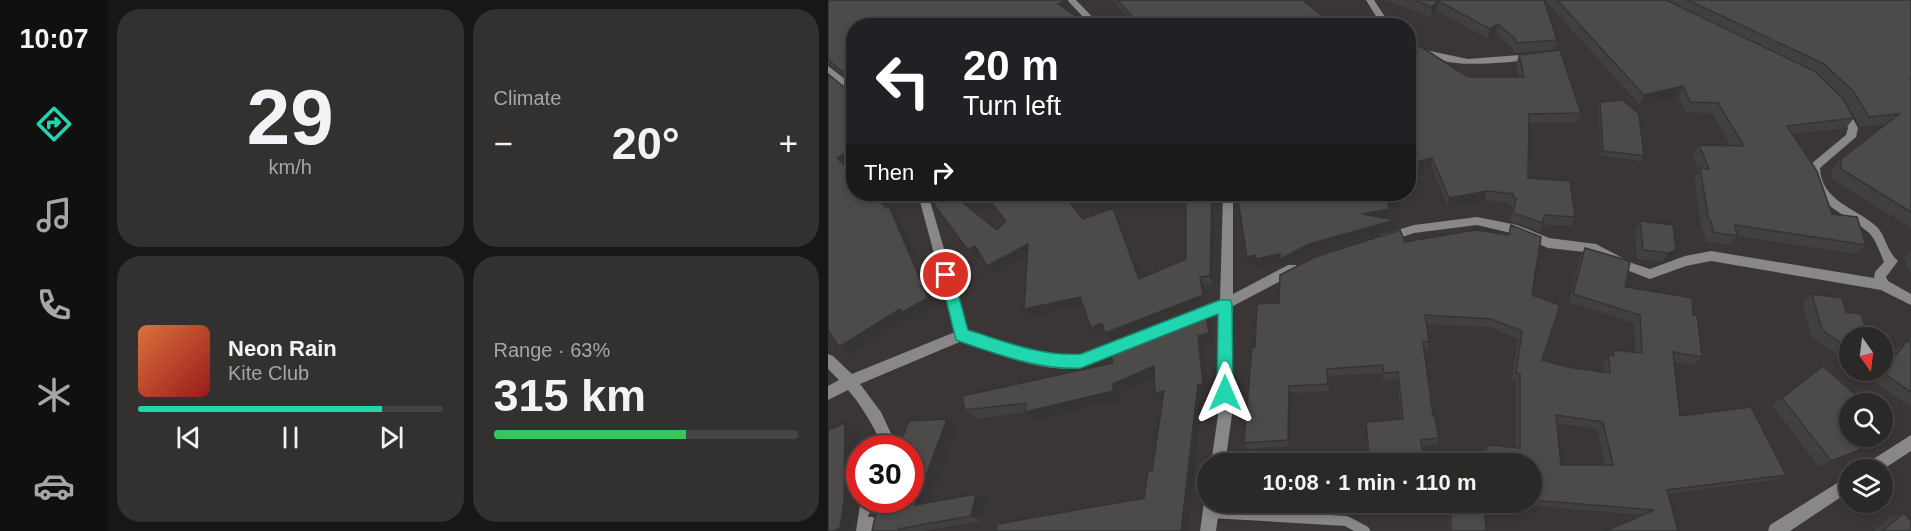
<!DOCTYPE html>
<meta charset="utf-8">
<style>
:root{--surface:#2b2828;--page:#333030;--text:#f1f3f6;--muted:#a6a6a8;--line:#474445;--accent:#21d5af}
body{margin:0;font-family:Helvetica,sans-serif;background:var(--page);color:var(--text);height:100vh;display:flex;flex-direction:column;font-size:22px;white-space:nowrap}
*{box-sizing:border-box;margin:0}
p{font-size:20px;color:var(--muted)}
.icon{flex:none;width:33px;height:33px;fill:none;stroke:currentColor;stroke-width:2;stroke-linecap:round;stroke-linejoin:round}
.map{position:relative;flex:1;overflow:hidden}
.drawer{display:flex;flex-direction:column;gap:9px;padding:9px;background:#181616;width:720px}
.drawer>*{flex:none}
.banner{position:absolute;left:18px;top:18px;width:570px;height:183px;border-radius:24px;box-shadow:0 3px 9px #0003,0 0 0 2px var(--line);background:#202124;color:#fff;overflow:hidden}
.needle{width:39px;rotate:166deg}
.controls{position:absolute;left:1011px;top:327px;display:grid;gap:12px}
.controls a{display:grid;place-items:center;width:54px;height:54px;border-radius:50%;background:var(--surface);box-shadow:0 3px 9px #0003,0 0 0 2px var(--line);font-size:30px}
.speed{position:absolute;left:18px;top:435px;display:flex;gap:12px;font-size:30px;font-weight:700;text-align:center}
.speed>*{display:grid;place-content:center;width:78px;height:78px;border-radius:50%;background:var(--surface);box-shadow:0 3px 9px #0003,0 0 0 2px var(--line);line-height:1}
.speed .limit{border:9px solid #d22;background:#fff;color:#111}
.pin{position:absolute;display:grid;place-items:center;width:51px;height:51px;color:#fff;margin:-26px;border:3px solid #fff;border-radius:50%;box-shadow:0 2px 6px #0007}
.me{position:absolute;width:66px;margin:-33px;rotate:0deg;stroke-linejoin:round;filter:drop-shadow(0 0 4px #0008)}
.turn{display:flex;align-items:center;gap:21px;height:126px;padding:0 18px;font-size:27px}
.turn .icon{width:78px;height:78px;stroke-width:2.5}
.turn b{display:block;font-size:42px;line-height:51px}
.then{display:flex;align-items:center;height:57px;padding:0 18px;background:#0003;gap:12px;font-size:22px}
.big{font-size:45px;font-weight:700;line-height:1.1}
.drawer .tile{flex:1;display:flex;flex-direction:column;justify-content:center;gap:9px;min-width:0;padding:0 21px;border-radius:24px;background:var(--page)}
.drawer .dial{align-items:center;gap:0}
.dial b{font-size:78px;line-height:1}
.song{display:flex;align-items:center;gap:18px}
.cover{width:72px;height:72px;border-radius:9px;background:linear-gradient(135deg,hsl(20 70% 55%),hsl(0 70% 35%))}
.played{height:6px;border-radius:3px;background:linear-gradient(90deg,var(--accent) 80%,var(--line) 80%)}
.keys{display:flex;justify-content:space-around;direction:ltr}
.heat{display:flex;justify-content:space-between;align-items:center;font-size:33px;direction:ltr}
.charge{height:9px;border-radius:4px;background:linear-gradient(90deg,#34c759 63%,var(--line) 0)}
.drawer .tiles{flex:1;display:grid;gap:9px;grid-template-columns:repeat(2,1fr)}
.trip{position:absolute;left:369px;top:453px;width:345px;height:60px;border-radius:30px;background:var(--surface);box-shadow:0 3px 9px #0003,0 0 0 2px var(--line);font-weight:700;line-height:60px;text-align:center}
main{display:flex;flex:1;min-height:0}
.tab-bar{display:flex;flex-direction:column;width:108px;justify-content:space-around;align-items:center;background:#111010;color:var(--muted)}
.tab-bar .icon{width:42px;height:42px}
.tab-bar .selected{color:var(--accent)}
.tab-bar b{font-size:27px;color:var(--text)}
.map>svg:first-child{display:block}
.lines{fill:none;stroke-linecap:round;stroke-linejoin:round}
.service{stroke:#898787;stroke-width:10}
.minor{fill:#898787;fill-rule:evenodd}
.tertiary{fill:#898787;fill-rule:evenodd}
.wall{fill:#42403f;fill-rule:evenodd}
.shaded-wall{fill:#363433}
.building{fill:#4d4b49;stroke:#363433;stroke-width:1.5;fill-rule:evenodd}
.route{fill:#21d5af;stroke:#158a72;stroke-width:1.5}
</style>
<main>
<nav class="tab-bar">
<b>10:07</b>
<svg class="icon selected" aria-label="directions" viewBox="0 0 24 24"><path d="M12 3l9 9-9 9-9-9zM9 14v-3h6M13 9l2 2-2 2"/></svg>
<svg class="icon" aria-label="music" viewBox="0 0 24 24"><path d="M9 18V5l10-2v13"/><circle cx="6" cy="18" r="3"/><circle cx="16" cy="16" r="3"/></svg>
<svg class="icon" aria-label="phone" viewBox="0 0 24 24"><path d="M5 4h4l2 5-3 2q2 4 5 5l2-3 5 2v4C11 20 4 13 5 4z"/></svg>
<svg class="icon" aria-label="climate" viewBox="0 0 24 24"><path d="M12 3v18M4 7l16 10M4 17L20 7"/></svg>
<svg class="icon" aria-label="car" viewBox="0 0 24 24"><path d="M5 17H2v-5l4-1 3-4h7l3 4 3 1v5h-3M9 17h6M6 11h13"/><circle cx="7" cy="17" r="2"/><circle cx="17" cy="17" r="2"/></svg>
</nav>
<section class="drawer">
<div class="tiles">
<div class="tile dial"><b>29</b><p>km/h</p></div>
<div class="tile"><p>Climate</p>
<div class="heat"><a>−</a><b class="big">20°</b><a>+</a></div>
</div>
<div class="tile">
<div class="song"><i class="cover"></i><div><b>Neon Rain</b><p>Kite Club</p></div></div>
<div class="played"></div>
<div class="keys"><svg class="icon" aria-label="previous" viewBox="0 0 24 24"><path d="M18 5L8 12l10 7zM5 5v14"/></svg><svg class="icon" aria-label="pause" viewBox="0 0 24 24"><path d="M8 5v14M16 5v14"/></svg><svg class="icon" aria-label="next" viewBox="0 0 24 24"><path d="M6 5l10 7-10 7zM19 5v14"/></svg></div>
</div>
<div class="tile"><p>Range · 63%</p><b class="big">315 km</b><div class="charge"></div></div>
</div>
</section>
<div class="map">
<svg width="1083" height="531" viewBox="0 0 1083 531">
<rect width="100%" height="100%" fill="#393635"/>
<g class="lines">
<path class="service" d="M383,513L518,521L537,531"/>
<path class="minor" d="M239,0H248L273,26H264Z
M538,0H546L563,26H554Z
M580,37L597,50L640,59L705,54L710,57L705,60C667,63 611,72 580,45Z
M0,66L26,86V95L0,74Z
M1015,105L1018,106L1030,128L1028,137L992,168C993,201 1028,208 1048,226C1056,233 1058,246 1064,254C1066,257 1068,259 1070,261L1058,277L1060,281L1083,294V305L1053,290L883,261L858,266L822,279L796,269L766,253L720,248L687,234L649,225L586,233L557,243L551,238L553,235L586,225L649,217L689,225L721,238L768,244L804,263L822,269L857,256L883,251L1046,278L1047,272L1056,262C1052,253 1048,239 1040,232C1022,215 971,199 983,164L1018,135L1020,128L1010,108Z
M90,194H100L140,331C173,342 213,362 250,355C265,352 279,344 294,339L299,341L301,345L299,349C282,355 265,366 246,368C209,372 169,353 134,341L32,384L53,412L66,440L63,448H49L52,440C43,422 33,405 20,390L0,400V386L11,380L0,369V354L5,356L24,374L127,332Z
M395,194H405V294L460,265H468L470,269L468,273L405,306L404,415L397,464H383L390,415L392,312L364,323L359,321L358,317L359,313L392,300Z
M380,496V502H392L388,531H372L376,502Z
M33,500H49L44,531H28Z"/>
<path class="tertiary" d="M1083,435V451L1054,470H1034L1036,465Z
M1022,475V491L962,531H940L942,525Z"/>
</g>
<path class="wall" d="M0,0L244,9L26,26V163L18,167L58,208L70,214L109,306L83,321L80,318L23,354L11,347L16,87H19V78L1,64H0Z
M284,0H474L508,26H308Z
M557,0H716L729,40L726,50L686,53L685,49L668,34L660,39L609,11L603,17Z
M717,0H1083L1082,79H1083V228L1004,179V169L1013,159L1058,124L1032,127L1018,102L1026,118L1018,128L964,134L1004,214L1038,245L1028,254L909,236L901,245L878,242L876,231L874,230L866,178L871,171L865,155L871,145L903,146L884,113L857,112L850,96L812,105Z
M580,42L640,77H691L688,64L691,55L753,113L750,122L700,123V178L747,217L743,226L715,224L712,232L682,221L685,207L682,206V203L657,200L620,207L588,127L586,112L580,107Z
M772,102L816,156L813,161L773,156L770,108Z
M349,194H387L385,284L376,285L379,303L283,341L276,332L269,335L255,306L203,317L200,256L167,274L159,266L153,255L148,258L140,250L169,230L178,221L290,217L313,278L358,259V197L352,199Z
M812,221L848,250L842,259L834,262L809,259L807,230Z
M683,225L704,295L714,360L739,367L776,372L775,363L785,350L807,352L806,323L741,302L752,257L757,248L797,287L865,315L874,357L866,365L846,362L852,416L958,475L946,480L840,494L850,531L815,515L664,502H704V464H655V451L658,445L688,447V381H684L690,339L660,327L598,324L601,342L600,350H596L605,416L611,438L609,445L594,446L595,461V464H541L538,422L573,419L569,380L555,381V373L500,376L501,391L463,393L462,446L419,449L416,443L427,347L451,303L577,242L680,235ZM729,423L769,429L777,465H733Z
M1083,251V274L1075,258Z
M984,294L1022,338V364L984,337L974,303Z
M377,308L382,319L386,343L375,346L380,393L375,394L360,531H168L316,498L324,471L335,401L327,393L326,377L292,393L293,400L207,420L198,412L149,419L137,410L285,363Z
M1083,338V407H1082L1042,379L1049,370H1054V364L1068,349L1080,342Z
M995,366L1017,457L991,467L944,405Z
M1031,370H1049L1039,376Z
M129,426L101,502L148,494L158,499L154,521L95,531H44L47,518L41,516Z
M620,502H656L658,531H621Z
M1076,513L1083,531H1045L1062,518Z"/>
<path class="shaded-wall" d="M237,0H240L244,9L234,13L230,4Z
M253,0H264L255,4Z
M610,1L609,11L603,17L604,7Z
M670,24L668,34L660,39L662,29Z
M855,86L850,96L812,105L816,95Z
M26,148V163L18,167L9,158Z
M604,158L603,167L580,173V164Z
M659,191L657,200L620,207L621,198Z
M350,194H361L362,195L352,199Z
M384,194H387L385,284L382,276Z
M572,195V204L557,207L558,198Z
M61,206L70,214L109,306L83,321L80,318L23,354L11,347L65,215Z
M285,208L290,217L316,287L311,279Z
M562,209V217L535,222L534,214Z
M567,220V228L482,253L454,267L453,263L430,267L429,264L422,265L419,257L481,244Z
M200,244L207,252L167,274L159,266Z
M147,246L155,254L148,258L140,250Z
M848,250L842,259L834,262L840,253Z
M372,277L376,285L379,303L283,341L277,333Z
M252,297L258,305L203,317L196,309Z
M377,308L382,319L386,343L375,346L380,393L375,394L360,531H353L370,336Z
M274,323L279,331L269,335L263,328Z
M326,366L332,375L292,393L293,400L207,420L197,412L285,384Z
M461,386L463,393L462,446L460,440Z
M336,391L342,399L334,401L327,393Z
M119,419L129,426L99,510L87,505Z
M17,423L30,429V506L26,531H5Z
M1029,451L1017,457L991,467L1003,461Z
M148,494L158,499L154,521L143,516Z"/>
<path class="building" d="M0,0H238L230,4L263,26H26V148L9,158L26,175V194H44L58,208L61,206L100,298L73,313L72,309L11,347L0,330V74L16,87H19V75L0,60Z
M289,0H474L508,26H313Z
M586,0H716L729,40L688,43L687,39L670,24L662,29L610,1L604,7Z
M729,0H838L988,72L1015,99L1026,118L959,126L989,171L1004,214L1029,217L1038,245L907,225L909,236L885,232L883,221H881L872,168L881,169L871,145L916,146L890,103L862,102L855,86L816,95Z
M860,0H1083V77L1082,79H1083V212L1013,169V159L1071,114L1041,117L1026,92L996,64Z
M584,41L640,77H696L691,55L732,50L753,113L701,114L700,178L742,181L747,217L716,215L715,223L685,213L688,198L685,197V194L659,191L621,198L604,158L580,164V129L589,127L587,103L580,98V76L584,74L580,72V42Z
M795,100L811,114L816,156L775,151L772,102Z
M112,194H124L169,230L178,221L156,194H235L255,219L285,208L311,279L358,259V194H384L382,276L372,277L375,295L277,333L274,323L263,328L252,297L196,309L200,244L159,266L147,246L140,250L102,199Z
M409,194H572V195L558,198L562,209L534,214L567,220L481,244L452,259V254L428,259L427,255L419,257Z
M812,221L845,225L848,250L840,253L815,250Z
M683,225L713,237L704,295L732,305L714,360L739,367L782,373L781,355L786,356L785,350L814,353L812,315L745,294L757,248L795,259L802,262L797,287L864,298L865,315H869L874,357L845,352L852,416L923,407L958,475L839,490L850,531H778L826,510L704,500V464H658V445L692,448V374L688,373L694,331L663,319L597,315L601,342H595L605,416H607L611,438L593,440L595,461L567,464H542L538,422L575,419L570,372L556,373L555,365L499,369L500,384L461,386L460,440L416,443L424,347H427L429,304L451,303L452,275L487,257L572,230L577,242L648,230L681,235ZM728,415L775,422L785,465H733Z
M984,294L1014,298L1018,312L1033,314L1041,338H1022V349L994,330Z
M377,308L381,333L370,336L375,384L370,385L353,531H168L169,524L316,498L320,471H324L336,391L327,393L326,366L285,384V391L197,412L198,403L137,410L134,396L285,363L280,346Z
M1079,341L1083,343V392L1054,372Z
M995,366L1038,404H1022V436L1047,437L1029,451L1003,461L954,398Z
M119,419L87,505L148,494L143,516L71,529V531H44L48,514L41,516L48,500H82V448H70L81,421Z
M17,423L16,501L12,528L5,531H0V430Z
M623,502H656L658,531H623Z
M1076,513L1083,521V531H1054Z"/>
<path class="route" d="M118,269L123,271L125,275L140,330C176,341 214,357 253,354L392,300H402L404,304L405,393L402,398L397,400L391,398L389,393L390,314L253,368C214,371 165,353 128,340L112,275L114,271Z"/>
</svg>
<div class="controls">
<a><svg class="needle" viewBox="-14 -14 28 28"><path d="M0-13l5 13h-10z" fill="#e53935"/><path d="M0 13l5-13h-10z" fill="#a6a6a8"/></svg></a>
<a><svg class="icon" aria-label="search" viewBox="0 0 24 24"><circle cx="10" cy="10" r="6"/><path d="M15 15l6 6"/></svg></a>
<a><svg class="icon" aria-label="layers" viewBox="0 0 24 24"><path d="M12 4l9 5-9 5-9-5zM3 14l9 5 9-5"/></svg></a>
</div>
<div class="speed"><div class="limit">30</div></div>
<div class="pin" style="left:118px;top:275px;background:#d93025"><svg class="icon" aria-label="arrive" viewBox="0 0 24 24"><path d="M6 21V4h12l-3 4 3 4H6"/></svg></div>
<svg class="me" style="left:397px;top:393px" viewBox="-20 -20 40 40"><path d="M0-17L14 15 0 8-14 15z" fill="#21d5af" stroke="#fff" stroke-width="4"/></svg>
<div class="trip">10:08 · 1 min · 110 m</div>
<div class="banner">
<div class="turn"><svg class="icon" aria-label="left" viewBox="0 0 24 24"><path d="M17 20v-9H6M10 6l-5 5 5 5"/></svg><div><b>20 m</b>Turn left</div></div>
<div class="then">Then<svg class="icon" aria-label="right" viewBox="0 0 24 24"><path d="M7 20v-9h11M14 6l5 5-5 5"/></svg></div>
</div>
</div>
</main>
